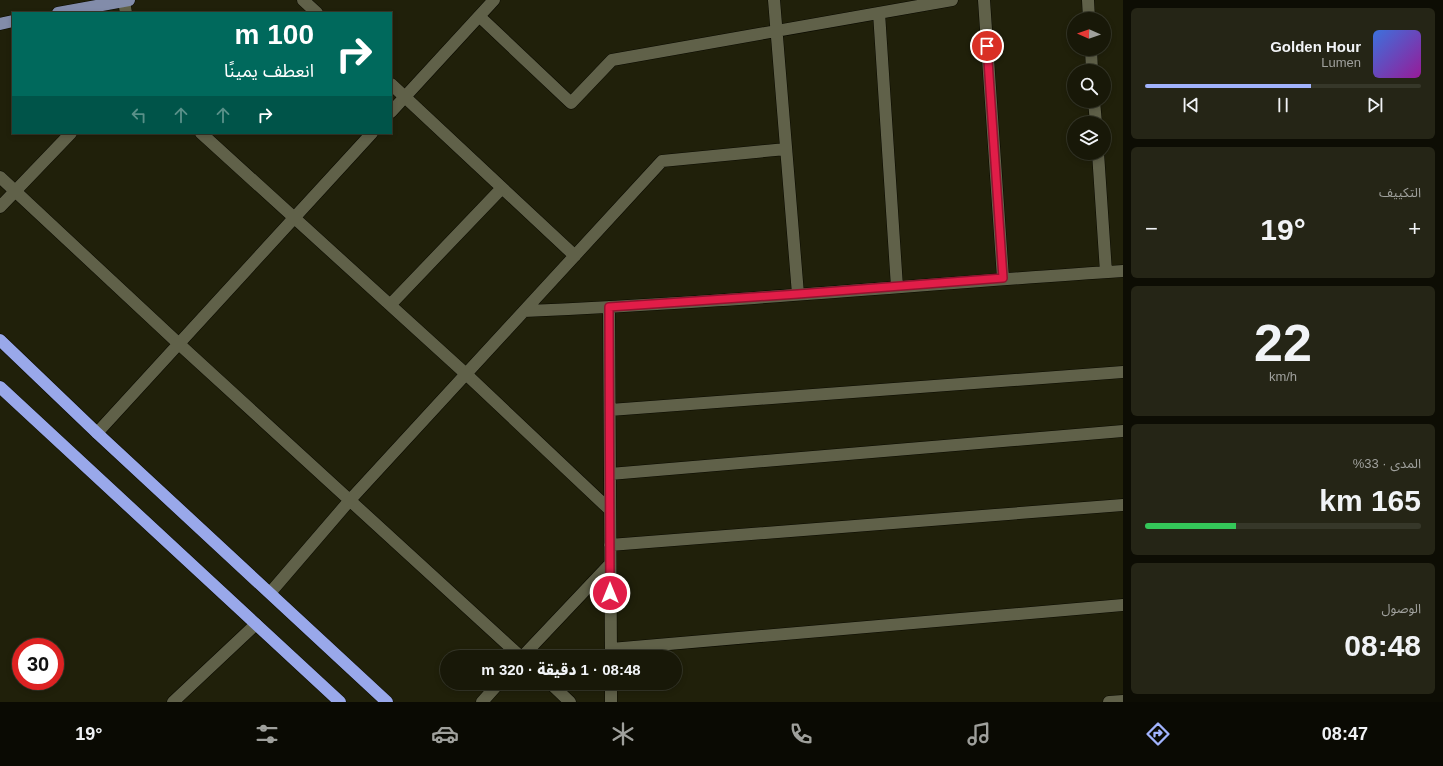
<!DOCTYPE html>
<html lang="ar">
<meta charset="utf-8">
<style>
:root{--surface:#181808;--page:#252516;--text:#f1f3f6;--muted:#9fa09c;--line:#363729;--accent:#a1b3fd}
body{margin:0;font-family:Helvetica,"Noto Sans Arabic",sans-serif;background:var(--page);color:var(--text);direction:rtl;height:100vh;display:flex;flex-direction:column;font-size:15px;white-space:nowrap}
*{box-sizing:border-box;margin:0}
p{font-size:13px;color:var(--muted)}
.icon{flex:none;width:22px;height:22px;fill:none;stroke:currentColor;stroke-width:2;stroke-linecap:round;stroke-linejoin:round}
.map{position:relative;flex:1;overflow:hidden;direction:ltr}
.details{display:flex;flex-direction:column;gap:8px;padding:8px;background:#0d0d04;width:320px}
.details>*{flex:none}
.hud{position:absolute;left:12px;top:12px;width:380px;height:122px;border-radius:0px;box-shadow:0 2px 6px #0003,0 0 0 1px var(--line);direction:rtl;background:#00695c;color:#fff;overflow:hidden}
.needle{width:26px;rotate:272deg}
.controls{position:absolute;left:1067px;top:12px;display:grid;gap:8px}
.controls a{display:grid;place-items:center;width:44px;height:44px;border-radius:50%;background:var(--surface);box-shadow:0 2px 6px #0003,0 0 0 1px var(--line);font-size:20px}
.speed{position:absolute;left:12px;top:638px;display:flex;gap:8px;font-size:20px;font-weight:700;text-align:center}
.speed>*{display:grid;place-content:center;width:52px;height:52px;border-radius:50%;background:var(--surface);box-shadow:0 2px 6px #0003,0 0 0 1px var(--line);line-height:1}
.speed .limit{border:6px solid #d22;background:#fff;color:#111}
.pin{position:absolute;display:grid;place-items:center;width:34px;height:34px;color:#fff;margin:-17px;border:2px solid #fff;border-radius:50%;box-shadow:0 1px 4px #0007}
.me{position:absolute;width:44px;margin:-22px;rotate:0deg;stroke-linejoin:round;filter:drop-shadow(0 0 3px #0008)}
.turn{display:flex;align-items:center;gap:14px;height:84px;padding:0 12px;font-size:18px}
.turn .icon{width:52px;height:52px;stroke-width:2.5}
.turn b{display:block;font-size:28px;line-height:34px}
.lanes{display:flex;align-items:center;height:38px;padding:0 12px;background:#0003;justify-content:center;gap:20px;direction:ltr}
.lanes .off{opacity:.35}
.big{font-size:30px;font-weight:800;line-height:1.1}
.details .card{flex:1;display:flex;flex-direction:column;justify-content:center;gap:6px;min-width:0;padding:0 14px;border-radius:6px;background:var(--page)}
.details .dial{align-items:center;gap:0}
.dial b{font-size:52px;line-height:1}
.song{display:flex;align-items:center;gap:12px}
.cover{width:48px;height:48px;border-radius:6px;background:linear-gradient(135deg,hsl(220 70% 55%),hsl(300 70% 35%))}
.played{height:4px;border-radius:2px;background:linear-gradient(90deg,var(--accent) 60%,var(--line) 60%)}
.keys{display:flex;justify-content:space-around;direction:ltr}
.heat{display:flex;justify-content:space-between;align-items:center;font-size:22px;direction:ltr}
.charge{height:6px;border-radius:3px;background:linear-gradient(90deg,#34c759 33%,var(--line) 0)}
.trip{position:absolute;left:440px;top:650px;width:242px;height:40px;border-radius:20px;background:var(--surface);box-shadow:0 2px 6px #0003,0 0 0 1px var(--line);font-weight:800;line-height:40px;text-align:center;direction:rtl}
.dock{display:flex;height:64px;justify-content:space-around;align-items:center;background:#0a0a03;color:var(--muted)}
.dock .icon{width:28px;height:28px}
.dock .active{color:var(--accent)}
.dock b{font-size:18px;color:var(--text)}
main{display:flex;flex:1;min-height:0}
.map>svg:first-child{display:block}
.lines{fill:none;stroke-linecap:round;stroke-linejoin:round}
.minor-casing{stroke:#0a0a00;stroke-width:13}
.major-casing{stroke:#0a0a00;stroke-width:13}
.highway-casing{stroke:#0a0a00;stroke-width:13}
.minor{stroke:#606149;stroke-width:12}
.major{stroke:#828caa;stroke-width:12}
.highway{stroke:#99a8ea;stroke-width:12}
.route-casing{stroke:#92132f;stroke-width:10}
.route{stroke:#e11d48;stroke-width:7}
</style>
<main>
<section class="details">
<div class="card">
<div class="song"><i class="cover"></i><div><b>Golden Hour</b><p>Lumen</p></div></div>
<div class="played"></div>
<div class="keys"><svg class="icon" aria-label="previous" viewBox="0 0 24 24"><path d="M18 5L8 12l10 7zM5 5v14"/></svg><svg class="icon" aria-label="pause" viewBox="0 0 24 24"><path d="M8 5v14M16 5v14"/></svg><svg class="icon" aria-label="next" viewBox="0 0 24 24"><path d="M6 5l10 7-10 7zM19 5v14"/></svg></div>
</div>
<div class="card"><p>التكييف</p>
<div class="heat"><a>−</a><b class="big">19°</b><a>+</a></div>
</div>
<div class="card dial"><b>22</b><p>km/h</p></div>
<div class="card"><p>المدى · 33%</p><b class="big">165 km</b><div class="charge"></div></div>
<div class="card"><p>الوصول</p><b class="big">08:48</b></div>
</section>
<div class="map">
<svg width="1123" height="702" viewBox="0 0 1123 702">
<rect width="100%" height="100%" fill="#20200a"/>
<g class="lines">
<defs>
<path id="minor" d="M303,0L317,13
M774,0L798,294
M984,0L1003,278
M1088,0L1089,19
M124,1L126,13
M879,13L897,287
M479,16L571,103L612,60L952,0
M1091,49L1092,71
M391,84L575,256
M1094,101L1096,123
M391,112L494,0
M201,133L466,374L610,510
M1098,153L1106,272
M0,177L179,344L521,657
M0,207L71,133
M390,305L502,188
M609,307L611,657
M524,311C724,303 923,284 1123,271
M610,410L1123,372
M97,433L372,133
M610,474L1123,431
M610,545L1123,505
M270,593L350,500L662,161L786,149
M611,649L1123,605
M522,657L610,564
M550,683L570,702
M611,683V702
M173,702L256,624
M482,702L499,683
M1109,702L1123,701"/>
<path id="major" d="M58,13L129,0
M0,24L13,21"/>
<path id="highway" d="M0,340L97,433L387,702
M0,387L340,702"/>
</defs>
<use href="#minor" class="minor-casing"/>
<use href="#major" class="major-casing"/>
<use href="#highway" class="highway-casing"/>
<use href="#minor" class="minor"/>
<use href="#major" class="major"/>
<use href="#highway" class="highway"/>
</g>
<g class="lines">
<defs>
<path id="route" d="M610,593L609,307L798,294L1003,278L987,46"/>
</defs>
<use href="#route" class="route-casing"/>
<use href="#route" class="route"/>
</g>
</svg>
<div class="controls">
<a><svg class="needle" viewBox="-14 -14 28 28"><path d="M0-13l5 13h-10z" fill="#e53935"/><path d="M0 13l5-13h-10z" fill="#9fa09c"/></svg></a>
<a><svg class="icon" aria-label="search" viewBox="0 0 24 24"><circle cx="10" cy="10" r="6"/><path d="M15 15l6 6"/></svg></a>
<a><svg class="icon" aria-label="layers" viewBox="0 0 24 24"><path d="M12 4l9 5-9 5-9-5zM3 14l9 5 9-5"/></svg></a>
</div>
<div class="speed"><div class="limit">30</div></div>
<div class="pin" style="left:987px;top:46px;background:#d93025"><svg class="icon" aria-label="arrive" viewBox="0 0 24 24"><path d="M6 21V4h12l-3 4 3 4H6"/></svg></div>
<svg class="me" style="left:610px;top:593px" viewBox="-20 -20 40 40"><circle r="17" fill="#e11d48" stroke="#fff" stroke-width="3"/><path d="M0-11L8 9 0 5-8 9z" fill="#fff"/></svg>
<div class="trip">08:48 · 1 دقيقة · 320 m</div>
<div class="hud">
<div class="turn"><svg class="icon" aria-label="right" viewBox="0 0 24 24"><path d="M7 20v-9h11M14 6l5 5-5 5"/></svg><div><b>100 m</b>انعطف يمينًا</div></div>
<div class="lanes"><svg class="icon off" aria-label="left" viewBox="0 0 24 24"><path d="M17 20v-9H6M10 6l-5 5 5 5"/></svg><svg class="icon off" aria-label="ahead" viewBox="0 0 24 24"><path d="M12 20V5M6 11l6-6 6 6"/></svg><svg class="icon off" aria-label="ahead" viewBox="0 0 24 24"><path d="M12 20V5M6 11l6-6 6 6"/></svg><svg class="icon" aria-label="right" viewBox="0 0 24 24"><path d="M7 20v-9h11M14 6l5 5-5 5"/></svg></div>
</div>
</div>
</main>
<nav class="dock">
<b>08:47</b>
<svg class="icon active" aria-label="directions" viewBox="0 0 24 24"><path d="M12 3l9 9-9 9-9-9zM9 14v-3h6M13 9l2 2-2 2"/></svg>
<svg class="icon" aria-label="music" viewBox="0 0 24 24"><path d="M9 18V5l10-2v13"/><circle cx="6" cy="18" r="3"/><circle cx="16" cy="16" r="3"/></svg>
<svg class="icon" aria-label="phone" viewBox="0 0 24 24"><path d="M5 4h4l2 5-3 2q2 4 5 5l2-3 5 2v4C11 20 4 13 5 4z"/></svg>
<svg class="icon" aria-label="climate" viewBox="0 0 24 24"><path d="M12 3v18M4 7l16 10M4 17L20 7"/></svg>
<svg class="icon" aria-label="car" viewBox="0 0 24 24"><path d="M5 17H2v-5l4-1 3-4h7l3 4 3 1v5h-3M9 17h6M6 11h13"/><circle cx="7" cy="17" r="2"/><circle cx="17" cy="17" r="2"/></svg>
<svg class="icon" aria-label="filters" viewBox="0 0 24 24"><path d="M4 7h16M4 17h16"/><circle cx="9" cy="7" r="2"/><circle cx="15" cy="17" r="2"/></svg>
<b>19°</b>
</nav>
